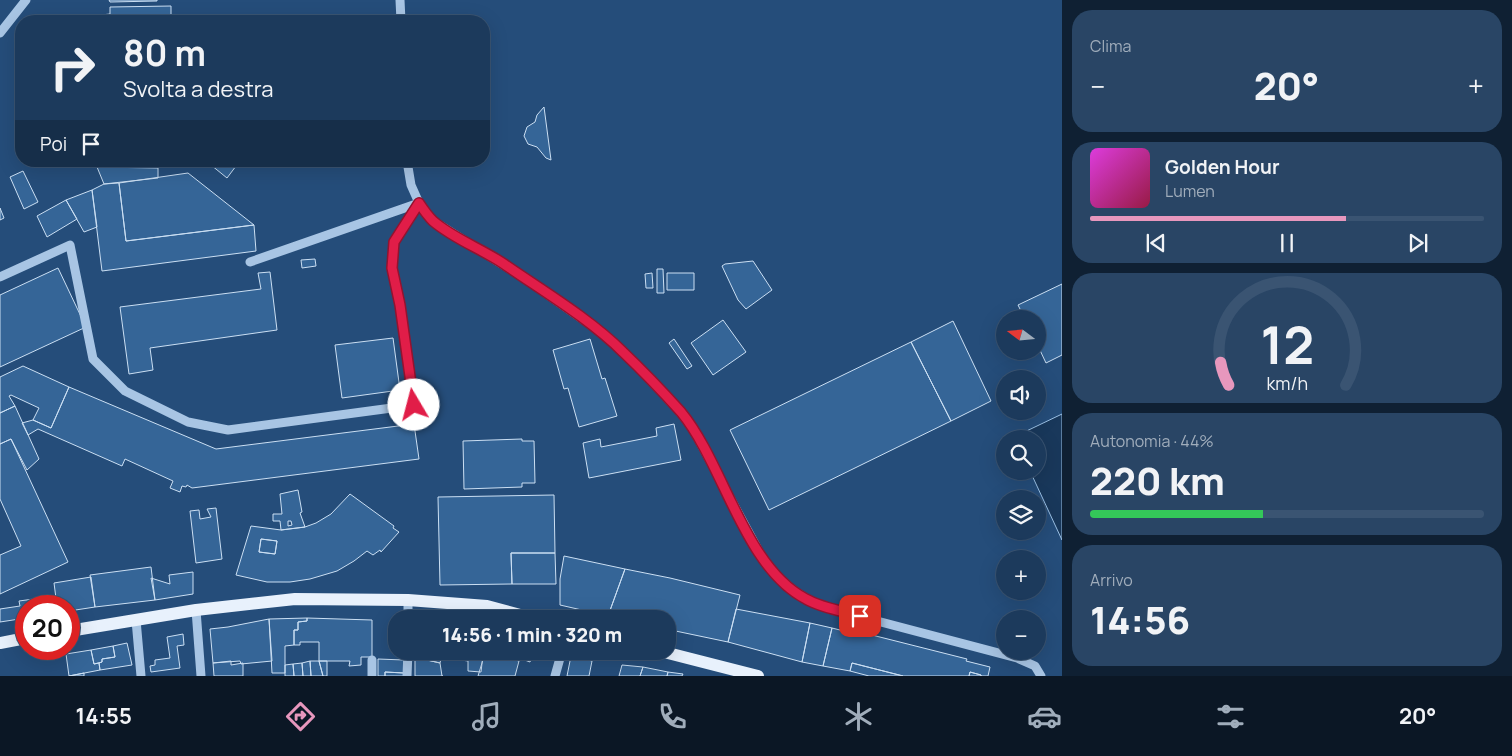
<!DOCTYPE html>
<html lang="it">
<meta charset="utf-8">
<style>
:root{--surface:#1c3a5c;--page:#294565;--text:#f1f3f6;--muted:#a0adbb;--line:#3a5472;--accent:#e797bd}
body{margin:0;font-family:Manrope,sans-serif;background:var(--page);color:var(--text);height:100vh;display:flex;flex-direction:column;font-size:19px;white-space:nowrap}
*{box-sizing:border-box;margin:0}
p{font-size:16px;color:var(--muted)}
.icon{flex:none;width:28px;height:28px;fill:none;stroke:currentColor;stroke-width:2;stroke-linecap:round;stroke-linejoin:round}
.map{position:relative;flex:1;overflow:hidden}
.drawer{display:flex;flex-direction:column;gap:10px;padding:10px;background:#0f2033;width:450px}
.drawer>*{flex:none}
.hud{position:absolute;left:15px;top:15px;width:475px;height:152px;border-radius:20px;box-shadow:0 5px 20px #0002,0 0 0 1px var(--line);background:#1c3a5c;color:var(--text);overflow:hidden}
.needle{width:32px;rotate:286deg}
.tools{position:absolute;left:996px;top:310px;display:grid;gap:10px}
.tools a{display:grid;place-items:center;width:50px;height:50px;border-radius:50%;background:var(--surface);box-shadow:0 5px 20px #0002,0 0 0 1px var(--line);font-size:25px}
.speed{position:absolute;left:15px;top:595px;display:flex;gap:10px;font-size:25px;font-weight:700;text-align:center}
.speed>*{display:grid;place-content:center;width:65px;height:65px;border-radius:50%;background:var(--surface);box-shadow:0 5px 20px #0002,0 0 0 1px var(--line);line-height:1}
.speed .limit{border:8px solid #d22;background:#fff;color:#111}
.pin{position:absolute;display:grid;place-items:center;width:42px;height:42px;color:#fff;margin:-21px;border-radius:10px;box-shadow:0 2px 8px #0006}
.me{position:absolute;width:55px;margin:-28px;rotate:352deg;stroke-linejoin:round;filter:drop-shadow(0 0 4px #0008)}
.turn{display:flex;align-items:center;gap:18px;height:105px;padding:0 25px;font-size:22px}
.turn .icon{width:65px;height:65px;stroke-width:2.5}
.turn b{display:block;font-size:35px;line-height:42px}
.then{display:flex;align-items:center;height:48px;padding:0 25px;background:#0003;gap:10px;font-size:19px}
.big{font-size:38px;font-weight:800;line-height:1.1}
.drawer .card{flex:1;display:flex;flex-direction:column;justify-content:center;gap:8px;min-width:0;padding:0 18px;border-radius:20px;background:var(--page)}
.drawer .dial{align-items:center;gap:0}
.dial svg{height:130px;overflow:visible;fill:none;stroke:var(--line);stroke-width:7;stroke-linecap:round;text-anchor:middle}
.dial text{fill:var(--text);stroke:none}
.song{display:flex;align-items:center;gap:15px}
.cover{width:60px;height:60px;border-radius:8px;background:linear-gradient(135deg,hsl(300 70% 55%),hsl(340 70% 35%))}
.played{height:5px;border-radius:2px;background:linear-gradient(90deg,var(--accent) 65%,var(--line) 65%)}
.keys{display:flex;justify-content:space-around;direction:ltr}
.heat{display:flex;justify-content:space-between;align-items:center;font-size:28px;direction:ltr}
.charge{height:8px;border-radius:4px;background:linear-gradient(90deg,#34c759 44%,var(--line) 0)}
.trip{position:absolute;left:388px;top:610px;width:288px;height:50px;border-radius:20px;background:var(--surface);box-shadow:0 5px 20px #0002,0 0 0 1px var(--line);font-weight:800;line-height:50px;text-align:center}
.tabs{display:flex;height:80px;justify-content:space-around;align-items:center;background:#0b1725;color:var(--muted)}
.tabs .icon{width:35px;height:35px}
.tabs .on{color:var(--accent)}
.tabs b{font-size:22px;color:var(--text)}
main{display:flex;flex:1;min-height:0}
.map>svg:first-child{display:block}
.water{fill:#19385b;stroke:#9cc1e5}
.building{fill:#356597;stroke:#cbdff3;fill-rule:evenodd}
.lines{fill:none;stroke-linecap:round;stroke-linejoin:round}
.minor{stroke:#a8c5e4;stroke-width:9}
.major{stroke:#e8f1fc;stroke-width:12}
.route-casing{stroke:#92132f;stroke-width:12}
.route{stroke:#e11d48;stroke-width:9}
</style>
<main>
<div class="map">
<svg width="1062" height="676" viewBox="0 0 1062 676">
<rect width="100%" height="100%" fill="#254d7a"/>
<path class="water" d="M1062,414V540L1030,471H1038V439L1014,437Z"/>
<path class="building" d="M109,0H157V1L110,2Z
M171,6V21H177H101V15L110,14V7Z
M544,107L551,160L546,158L537,147L528,144L524,136L527,127L535,122L537,115Z
M215,161H230L236,166L227,178L211,165Z
M97,167L158,168V178L104,184Z
M23,171L38,202L24,209L10,177Z
M188,173L254,225L126,241L119,183Z
M119,183L126,241L254,225L256,251L102,271L92,190L104,184Z
M92,190L97,227L84,232L66,200Z
M66,200L77,219L47,237L37,216Z
M0,208L4,218L0,220Z
M315,259L316,266L302,268L301,260Z
M753,261L772,290L746,309L738,300L722,266L725,264Z
M58,268L86,327L0,367V295Z
M657,269H663L664,293H657Z
M270,272L277,330L150,348L153,370L129,374L120,307L261,289L258,273Z
M652,273L653,288H646L645,274Z
M667,273H694V290H667Z
M1062,284V355L1046,363L1038,346V319H1025L1018,305Z
M723,320L746,352L713,375L691,343Z
M953,321L991,401L951,421L911,342Z
M393,338L400,390L342,398L335,345Z
M590,339L602,379L605,378L617,416L579,427L568,388L564,389L553,350Z
M674,339L692,366L687,369L669,343Z
M911,342L951,421L769,510L730,430Z
M23,366L69,387L51,428L33,420L39,408L11,395L9,396L15,406L0,413V377Z
M69,387L216,449L414,424L419,459L192,488L187,485L186,487L182,486L180,492L170,488L173,481L125,459L122,466L38,429L28,435L22,423L33,420L51,428Z
M15,406L39,459L27,470L11,439L0,444V413Z
M674,424L681,460L589,478L583,443L600,439L601,447L657,436L656,428Z
M11,439L68,562L0,594V555L21,546L0,499V444Z
M522,439V441H534L535,483H522V487L464,489L463,441Z
M298,490L302,512L300,513L305,527L281,530L280,521H273V514H282L280,494ZM288,521H291L292,525L288,526Z
M350,494L394,526L393,528L399,532L381,552L380,550L373,555L367,551L354,561L337,571L310,579L290,582H267L236,575L251,526L281,530L305,527L316,523L331,514ZM261,539L277,541L275,554L259,552Z
M554,495L555,553H511L512,584L440,585L438,497Z
M216,508L222,559L196,563L190,511L199,510L200,519L211,517L207,509Z
M261,539L277,541L275,554L259,552Z
M511,553H555L556,584H512Z
M564,556L625,569L608,616L560,605V579Z
M151,567L155,600L95,607L90,575Z
M625,569L670,578L740,595L728,642L666,629V619H620L608,616Z
M193,572V594L155,600L151,578L170,584L169,575Z
M91,577L95,607L69,611V606H57L54,583Z
M56,596L57,606H26V618L0,622V609L20,606L19,601Z
M736,609L810,623L802,662L728,642Z
M307,618V621L298,622V630H294V645L285,646V673H272L269,619Z
M307,618L372,620V657H361V665L349,666L350,661H319V642H300V645H294V630H298V622L307,621Z
M269,619L272,661L241,664L240,661L213,663L210,629L228,627Z
M810,623L832,628L823,666L802,662Z
M832,628L860,635V632L967,659L966,661L990,667L988,676H981V675L970,672L969,676H903L852,663L850,671L823,666Z
M183,634L184,645L177,646L180,668L151,672L150,666L155,665V660L170,658L167,637Z
M127,643L132,665L100,670L99,663L102,662V659L115,657L113,646Z
M113,646L115,657L102,659V662L94,664L91,650Z
M91,650L94,664L99,663L100,670L69,676L66,654Z
M419,651H427V660L440,663L442,676H443H415V653Z
M427,651L443,652L440,663L427,660Z
M462,651H477V654L483,655L481,672L468,671V661L461,660Z
M499,651H523L524,652L522,659L499,653Z
M523,651H534L530,662L522,659Z
M485,653L519,661L515,676H478Z
M571,656L592,661L589,676H567Z
M378,659L404,660V673L385,672V676H378Z
M231,661V665L243,663V676H214L213,663Z
M310,661H319L323,676H311Z
M310,661L311,676H303L302,663Z
M319,661H327V676H323Z
M302,663L303,676H294L293,664Z
M852,663L903,676H869L850,671Z
M293,664L294,676H285V665Z
M622,665L643,667L640,676H619Z
M643,667L668,672L667,676H640Z
M385,672L404,673V676H385Z
M668,672L683,674L682,676H667Z
M970,672L981,675V676H969Z
M84,673V676H69Z"/>
<g class="lines">
<path class="minor" d="M400,0L401,21
M0,33L26,0
M250,262L419,203L411,185L407,161
M0,277L70,245L93,359L125,391L188,422L228,430L414,405L400,305L392,268L394,242L419,203L432,220L527,280L591,325L623,351L680,412L693,429L762,557C780,582 796,595 824,607L1017,658L1035,666L1041,676
M196,610L201,676
M408,619V600
M136,620L141,676
M372,660V676
M407,676L408,651
M555,676L562,651"/>
<path class="major" d="M69,631L196,610L295,599L408,600L487,606L535,619
M0,643L26,638
M660,651L758,676"/>
</g>
<g class="lines">
<defs>
<path id="route" d="M414,405L400,305L392,268L394,242L419,203C423,209 428,216 433,221C454,239 482,249 504,264C543,291 590,319 623,352C643,371 663,392 681,412C724,464 744,567 806,599C822,608 842,611 860,616"/>
</defs>
<use href="#route" class="route-casing"/>
<use href="#route" class="route"/>
</g>
</svg>
<div class="tools">
<a><svg class="needle" viewBox="-14 -14 28 28"><path d="M0-13l5 13h-10z" fill="#e53935"/><path d="M0 13l5-13h-10z" fill="#a0adbb"/></svg></a>
<a><svg class="icon" aria-label="sound" viewBox="0 0 24 24"><path d="M4 9h4l5-4v14l-5-4H4zM17 9q2 3 0 6"/></svg></a>
<a><svg class="icon" aria-label="search" viewBox="0 0 24 24"><circle cx="10" cy="10" r="6"/><path d="M15 15l6 6"/></svg></a>
<a><svg class="icon" aria-label="layers" viewBox="0 0 24 24"><path d="M12 4l9 5-9 5-9-5zM3 14l9 5 9-5"/></svg></a>
<a>+</a>
<a>−</a>
</div>
<div class="speed"><div class="limit">20</div></div>
<div class="pin" style="left:860px;top:616px;background:#d93025"><svg class="icon" aria-label="arrive" viewBox="0 0 24 24"><path d="M6 21V4h12l-3 4 3 4H6"/></svg></div>
<svg class="me" style="left:414px;top:405px" viewBox="-20 -20 40 40"><circle r="19" fill="#fff"/><path d="M0-13L10 11 0 6-10 11z" fill="#e11d48"/></svg>
<div class="trip">14:56 · 1 min · 320 m</div>
<div class="hud">
<div class="turn"><svg class="icon" aria-label="right" viewBox="0 0 24 24"><path d="M7 20v-9h11M14 6l5 5-5 5"/></svg><div><b>80 m</b>Svolta a destra</div></div>
<div class="then">Poi<svg class="icon" aria-label="arrive" viewBox="0 0 24 24"><path d="M6 21V4h12l-3 4 3 4H6"/></svg></div>
</div>
</div>
<section class="drawer">
<div class="card"><p>Clima</p>
<div class="heat"><a>−</a><b class="big">20°</b><a>+</a></div>
</div>
<div class="card">
<div class="song"><i class="cover"></i><div><b>Golden Hour</b><p>Lumen</p></div></div>
<div class="played"></div>
<div class="keys"><svg class="icon" aria-label="previous" viewBox="0 0 24 24"><path d="M18 5L8 12l10 7zM5 5v14"/></svg><svg class="icon" aria-label="pause" viewBox="0 0 24 24"><path d="M8 5v14M16 5v14"/></svg><svg class="icon" aria-label="next" viewBox="0 0 24 24"><path d="M6 5l10 7-10 7zM19 5v14"/></svg></div>
</div>
<div class="card dial"><svg viewBox="0 0 100 80">
<path d="M14 69A42 42 0 1 1 86 69"/>
<path d="M14 69A42 42 0 0 1 9 55" stroke="#e797bd"/>
<text x="50" y="56" font-size="32" font-weight="700">12</text>
<text x="50" y="72" font-size="11">km/h</text>
</svg></div>
<div class="card"><p>Autonomia · 44%</p><b class="big">220 km</b><div class="charge"></div></div>
<div class="card"><p>Arrivo</p><b class="big">14:56</b></div>
</section>
</main>
<nav class="tabs">
<b>14:55</b>
<svg class="icon on" aria-label="directions" viewBox="0 0 24 24"><path d="M12 3l9 9-9 9-9-9zM9 14v-3h6M13 9l2 2-2 2"/></svg>
<svg class="icon" aria-label="music" viewBox="0 0 24 24"><path d="M9 18V5l10-2v13"/><circle cx="6" cy="18" r="3"/><circle cx="16" cy="16" r="3"/></svg>
<svg class="icon" aria-label="phone" viewBox="0 0 24 24"><path d="M5 4h4l2 5-3 2q2 4 5 5l2-3 5 2v4C11 20 4 13 5 4z"/></svg>
<svg class="icon" aria-label="climate" viewBox="0 0 24 24"><path d="M12 3v18M4 7l16 10M4 17L20 7"/></svg>
<svg class="icon" aria-label="car" viewBox="0 0 24 24"><path d="M5 17H2v-5l4-1 3-4h7l3 4 3 1v5h-3M9 17h6M6 11h13"/><circle cx="7" cy="17" r="2"/><circle cx="17" cy="17" r="2"/></svg>
<svg class="icon" aria-label="filters" viewBox="0 0 24 24"><path d="M4 7h16M4 17h16"/><circle cx="9" cy="7" r="2"/><circle cx="15" cy="17" r="2"/></svg>
<b>20°</b>
</nav>
